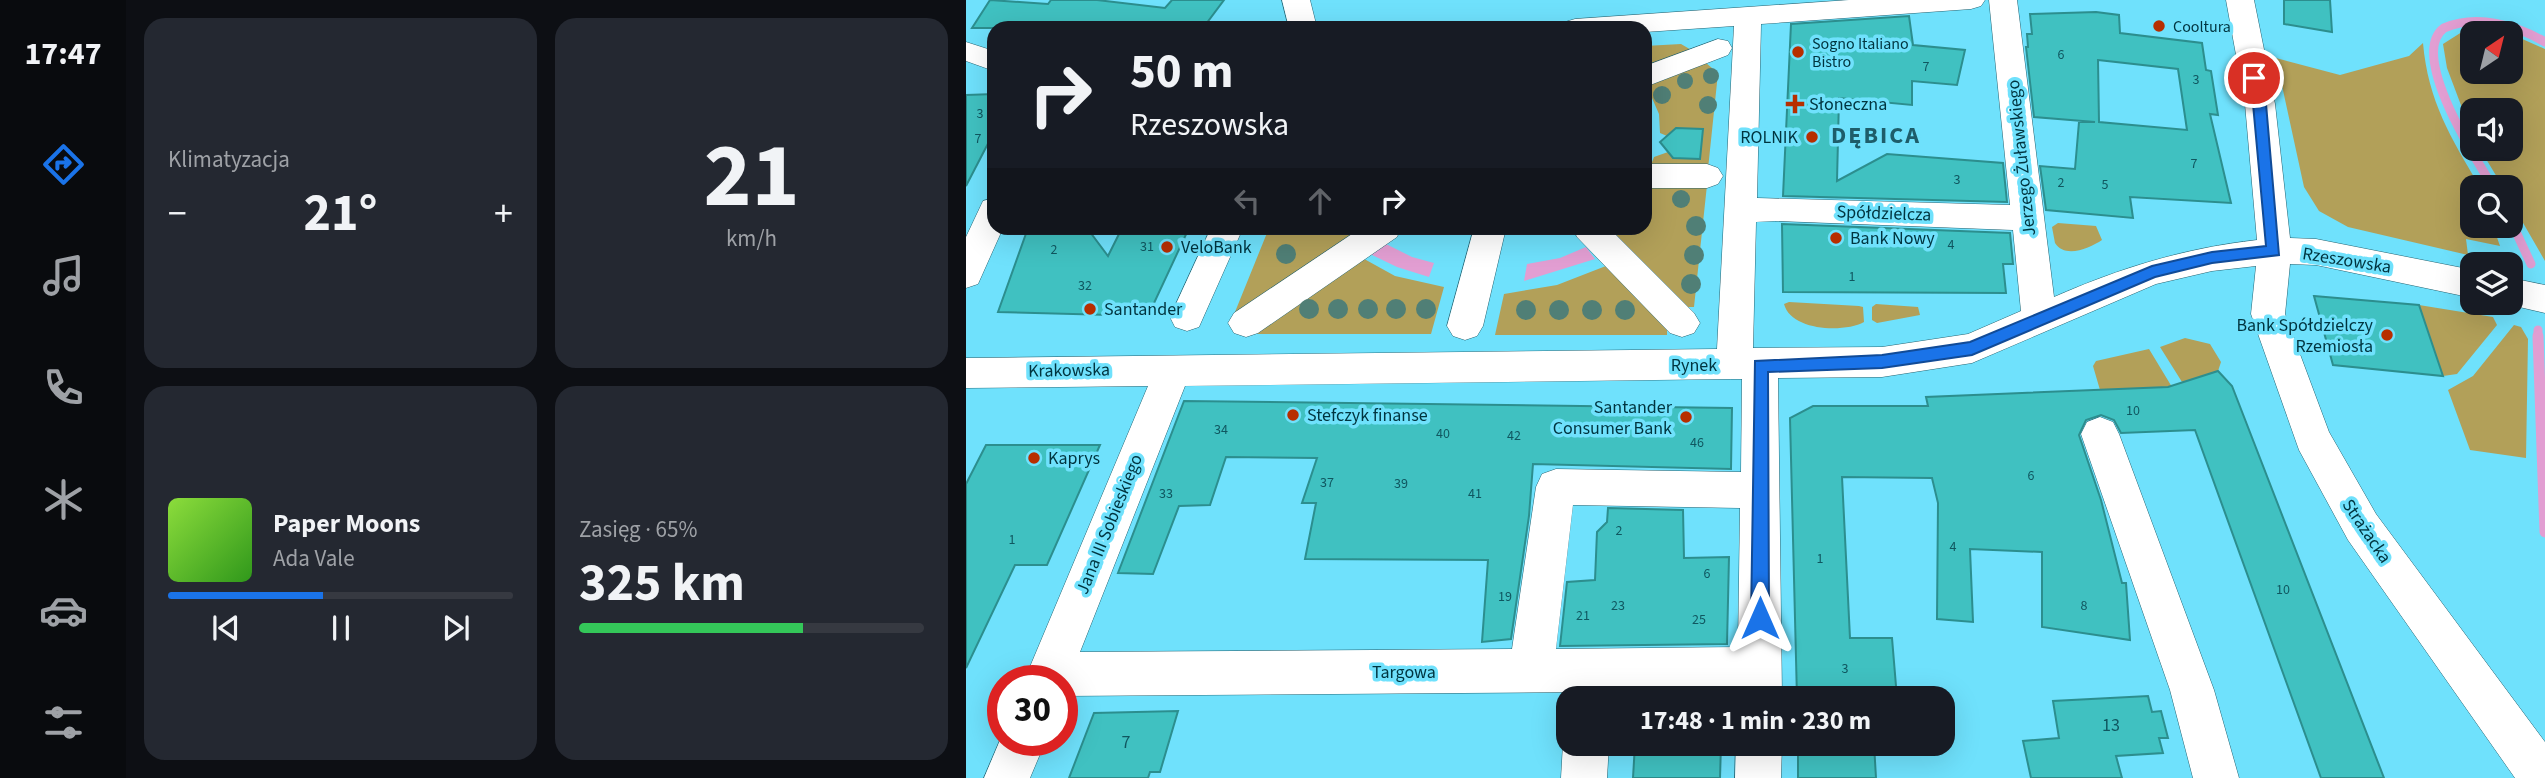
<!DOCTYPE html>
<html lang="pl">
<meta charset="utf-8">
<style>
:root{--surface:#171b24;--page:#242831;--text:#f1f3f6;--muted:#9ea1a6;--line:#363941;--accent:#1a73e8}
body{margin:0;font-family:"Source Sans 3",sans-serif;background:var(--page);color:var(--text);height:100vh;display:flex;flex-direction:column;font-size:26px;white-space:nowrap}
*{box-sizing:border-box;margin:0}
p{font-size:23px;color:var(--muted)}
.icon{flex:none;width:38px;height:38px;fill:none;stroke:currentColor;stroke-width:2;stroke-linecap:round;stroke-linejoin:round}
.map{position:relative;flex:1;overflow:hidden}
.details{display:flex;flex-direction:column;gap:18px;padding:18px;background:#0d0f14;width:840px}
.details>*{flex:none}
.banner{position:absolute;left:21px;top:21px;width:665px;height:214px;border-radius:21px;box-shadow:0 7px 28px #0002;background:#171b24;color:var(--text);overflow:hidden}
.needle{width:46px;rotate:35deg}
.buttons{position:absolute;left:1494px;top:21px;display:grid;gap:14px}
.buttons a{display:grid;place-items:center;width:63px;height:63px;border-radius:14px;background:var(--surface);box-shadow:0 7px 28px #0002;font-size:35px}
.speed{position:absolute;left:21px;top:665px;display:flex;gap:14px;font-size:35px;font-weight:700;text-align:center}
.speed>*{display:grid;place-content:center;width:91px;height:91px;border-radius:50%;background:var(--surface);box-shadow:0 7px 28px #0002;line-height:1}
.speed .limit{border:10px solid #d22;background:#fff;color:#111}
.pin{position:absolute;display:grid;place-items:center;width:60px;height:60px;color:#fff;margin:-30px;border:4px solid #fff;border-radius:50%;box-shadow:0 2px 7px #0007}
.me{position:absolute;width:77px;margin:-38px;rotate:0deg;stroke-linejoin:round;filter:drop-shadow(0 0 5px #0008)}
.turn{display:flex;align-items:center;gap:24px;height:147px;padding:0 28px;font-size:32px}
.turn .icon{width:91px;height:91px;stroke-width:2.5}
.turn b{display:block;font-size:49px;line-height:60px}
.lanes{display:flex;align-items:center;height:66px;padding:0 28px;background:#0003;justify-content:center;gap:35px;direction:ltr}
.lanes .off{opacity:.35}
.big{font-size:52px;font-weight:700;line-height:1.1}
.details .tile{flex:1;display:flex;flex-direction:column;justify-content:center;gap:10px;min-width:0;padding:0 24px;border-radius:21px;background:var(--page)}
.details .dial{align-items:center;gap:0}
.dial b{font-size:91px;line-height:1}
.song{display:flex;align-items:center;gap:21px}
.cover{width:84px;height:84px;border-radius:10px;background:linear-gradient(135deg,hsl(90 70% 55%),hsl(110 70% 35%))}
.played{height:7px;border-radius:4px;background:linear-gradient(90deg,var(--accent) 45%,var(--line) 45%)}
.keys{display:flex;justify-content:space-around;direction:ltr}
.heat{display:flex;justify-content:space-between;align-items:center;font-size:38px;direction:ltr}
.charge{height:10px;border-radius:5px;background:linear-gradient(90deg,#34c759 65%,var(--line) 0)}
.details .tiles{flex:1;display:grid;gap:18px;grid-template-columns:repeat(2,1fr)}
.trip{position:absolute;left:590px;top:686px;width:399px;height:70px;border-radius:21px;background:var(--surface);box-shadow:0 7px 28px #0002;font-weight:700;line-height:70px;text-align:center}
main{display:flex;flex:1;min-height:0}
.tabs{display:flex;flex-direction:column;width:126px;justify-content:space-around;align-items:center;background:#090b0e;color:var(--muted)}
.tabs .icon{width:49px;height:49px}
.tabs .on{color:var(--accent)}
.tabs b{font-size:32px;color:var(--text)}
.map>svg:first-child{display:block}
.green{fill:#b2a059}
.water{fill:#e29ed2}
.lines{fill:none;stroke-linecap:round;stroke-linejoin:round}
.stream-far1{stroke:#e29ed2;stroke-width:9}
.stream{stroke:#e29ed2;stroke-width:11}
.building{fill:#40c1c1;stroke:#2c8e8e;stroke-width:2;fill-rule:evenodd}
.minor-casing{stroke:#276472;stroke-width:1}
.minor{fill:#fff;fill-rule:evenodd}
.tree{fill:#507f76}
.route{fill:#1a73e8;stroke:#114b97;stroke-width:2}
.poi-dot{fill:#b72e00;stroke:#6fe1fc;stroke-width:2.5}
.labels{text-anchor:middle;stroke-width:7;stroke-linejoin:round;paint-order:stroke}
.number-label{font-size:14px;fill:#105760}
.far-poi-label{font-size:16px;fill:#00343f;stroke:#6fe1fc;text-anchor:start}
.poi-label{font-size:18px;fill:#00343f;stroke:#6fe1fc;text-anchor:start}
.street-label{font-size:18px;fill:#00343f;stroke:#6fe1fc}
.near-number-label{font-size:18px;fill:#105760}
.district-label{font-size:24px;font-weight:bold;letter-spacing:2px;fill:#1e5d6a;stroke:#6fe1fc}
</style>
<main>
<nav class="tabs">
<b>17:47</b>
<svg class="icon on" aria-label="directions" viewBox="0 0 24 24"><path d="M12 3l9 9-9 9-9-9zM9 14v-3h6M13 9l2 2-2 2"/></svg>
<svg class="icon" aria-label="music" viewBox="0 0 24 24"><path d="M9 18V5l10-2v13"/><circle cx="6" cy="18" r="3"/><circle cx="16" cy="16" r="3"/></svg>
<svg class="icon" aria-label="phone" viewBox="0 0 24 24"><path d="M5 4h4l2 5-3 2q2 4 5 5l2-3 5 2v4C11 20 4 13 5 4z"/></svg>
<svg class="icon" aria-label="climate" viewBox="0 0 24 24"><path d="M12 3v18M4 7l16 10M4 17L20 7"/></svg>
<svg class="icon" aria-label="car" viewBox="0 0 24 24"><path d="M5 17H2v-5l4-1 3-4h7l3 4 3 1v5h-3M9 17h6M6 11h13"/><circle cx="7" cy="17" r="2"/><circle cx="17" cy="17" r="2"/></svg>
<svg class="icon" aria-label="filters" viewBox="0 0 24 24"><path d="M4 7h16M4 17h16"/><circle cx="9" cy="7" r="2"/><circle cx="15" cy="17" r="2"/></svg>
</nav>
<section class="details">
<div class="tiles">
<div class="tile"><p>Klimatyzacja</p>
<div class="heat"><a>−</a><b class="big">21°</b><a>+</a></div>
</div>
<div class="tile dial"><b>21</b><p>km/h</p></div>
<div class="tile">
<div class="song"><i class="cover"></i><div><b>Paper Moons</b><p>Ada Vale</p></div></div>
<div class="played"></div>
<div class="keys"><svg class="icon" aria-label="previous" viewBox="0 0 24 24"><path d="M18 5L8 12l10 7zM5 5v14"/></svg><svg class="icon" aria-label="pause" viewBox="0 0 24 24"><path d="M8 5v14M16 5v14"/></svg><svg class="icon" aria-label="next" viewBox="0 0 24 24"><path d="M6 5l10 7-10 7zM19 5v14"/></svg></div>
</div>
<div class="tile"><p>Zasięg · 65%</p><b class="big">325 km</b><div class="charge"></div></div>
</div>
</section>
<div class="map">
<svg width="1579" height="778" viewBox="0 0 1579 778">
<rect width="100%" height="100%" fill="#6fe1fc"/>
<path class="green" d="M1499,30H1532L1543,33H1507V72H1545V34L1579,49V261L1545,202V187H1537L1514,149H1545V110H1507V137L1481,68L1477,44Z
M1457,43C1462,101 1485,138 1514,187H1507V226H1527L1534,246L1500,239L1502,255L1382,227L1353,211L1338,187L1310,58L1374,75L1443,56Z
M715,44L727,51L679,72V46Z
M734,58L752,73L742,169L683,170L688,157L702,152L707,158L734,159L737,129L710,128L701,136L694,133L693,114L679,82Z
M679,183L741,185L728,307H719L641,235L652,228H679Z
M1092,223L1130,226L1136,240C1124,248 1099,259 1089,243L1086,227Z
M303,228H402L405,230L276,318L269,312Z
M391,255L429,276L478,287L465,334H292L284,327Z
M645,264L701,322V335H529L538,294L591,285Z
M823,302L893,306L897,307L898,322C878,333 825,331 818,304Z
M910,304L952,307L954,315L911,323L906,320V307Z
M1453,305L1527,317L1531,325L1491,374L1477,376Z
M1548,325L1555,327L1562,339L1560,458L1504,450L1482,390L1507,376Z
M1219,338L1244,344L1255,362L1252,371L1216,382L1194,347Z
M1183,349L1206,387L1134,390L1127,366L1130,361Z"/>
<path class="water" d="M418,243L446,257L468,263L463,277L431,267L404,254Z
M620,247L629,259L558,281L561,264L594,258Z"/>
<g class="lines">
<path class="stream-far1" d="M1527,187C1510,159 1442,54 1478,28C1511,14 1550,25 1579,42
M1545,221L1565,264
M1572,330V337"/>
<path class="stream" d="M1572,336L1579,532"/>
</g>
<path class="building" d="M24,0L82,4L85,0H131L199,8L206,0H258L237,28H6Z
M1318,0H1364L1366,32L1318,24Z
M1130,12L1153,15L1154,33L1236,43L1240,70L1245,71L1252,115L1244,114L1265,203L1164,197L1167,218L1080,210L1074,166L1109,169L1113,122H1129L1068,117L1060,47H1062L1061,34H1066L1064,14ZM1132,60L1212,69L1221,130L1133,122Z
M943,16L947,45L999,50L991,85L946,81V105L873,98L871,181L921,154L1037,163L1041,202L817,196L825,24Z
M28,94V132L0,186V95Z
M710,128L737,129L734,159L707,158L694,142Z
M816,224L1044,233L1047,264H1037L1040,293L817,292Z
M62,228H121L142,256L156,228H223L182,316L32,312Z
M1348,296L1453,305L1477,376L1367,365Z
M1252,371L1266,386L1418,778H1355L1229,430L1155,433L1148,420L1135,415L1120,420L1113,435L1135,500L1156,583H1160L1164,640L1076,627V552L1004,549L1007,622L971,619L972,503L966,478L876,477L884,638H926L931,698H831L824,418L847,406H962L960,397L1202,387Z
M218,401L766,408L765,469L567,464L563,516L545,639L516,642L522,560L339,559L350,503H336L351,458L260,457L244,505L213,506L187,574L152,573Z
M20,445H134L81,565H49L0,668V484Z
M642,508L717,510L718,558L763,557L761,644L594,646L601,582L629,580L631,532L641,522Z
M1182,696L1186,712L1195,711L1202,738H1193L1197,753L1150,756L1156,778H1065L1057,741L1093,738L1087,701Z
M212,711L194,772H184L182,778H103L128,713Z
M669,744H755L754,778H667Z
M832,744H908L910,778H832Z"/>
<g class="lines">
<defs>
<path id="minor" d="M316,0H344L351,28H323Z
M883,0H1019L1015,6L1005,9L795,24L791,198L1044,205L1023,0H1051L1088,297C1154,268 1219,248 1291,240L1279,104L1260,0H1288L1309,104L1324,238L1350,239L1507,270V298L1350,265L1324,264L1319,314L1363,432L1410,514L1579,742V778H1549L1382,540L1333,450L1285,314L1290,266L1246,271L1190,284L1006,363L916,377L812,378L816,698H772V691L96,696V681H58L182,386L0,388V358L751,349L768,26L679,32V28H595L599,22L609,19ZM809,221L1047,230L1055,311L1002,334L916,347L787,348L790,222ZM765,379H776L775,472L590,469L576,474L570,487L546,649L114,652L219,386ZM607,505L774,508L772,647L590,649Z
M752,39L762,41L766,48L762,55L679,87V66Z
M0,42L28,51V71L0,61Z
M679,164H741L752,168L757,176L752,184L741,188H679Z
M28,198V228H37L12,284L0,288V237L17,201Z
M245,228H277L233,327L221,331L209,327L204,317Z
M395,228H435L431,237L292,333L280,337L268,333L262,323L268,313Z
M508,228H540L517,326L511,336L499,340L487,336L481,326Z
M607,228H643L728,313L734,323L728,333L716,337L704,333L611,237Z
M1545,278L1579,285V313L1536,303H1545Z
M1134,417L1147,422L1153,434L1248,690L1273,778H1227L1204,690L1115,434L1121,422Z
M602,732V744H643L641,778H595L597,744Z
M37,733V740H80L64,778H18Z
M770,744H816L815,778H769Z"/>
</defs>
<use href="#minor" class="minor-casing"/>
<use href="#minor" class="minor"/>
</g>
<g class="tree">
<circle cx="745" cy="76" r="8"/>
<circle cx="719" cy="81" r="8"/>
<circle cx="696" cy="95" r="9"/>
<circle cx="742" cy="105" r="9"/>
<circle cx="715" cy="199" r="9"/>
<circle cx="730" cy="226" r="10"/>
<circle cx="320" cy="254" r="10"/>
<circle cx="728" cy="255" r="10"/>
<circle cx="725" cy="284" r="10"/>
<circle cx="343" cy="309" r="10"/>
<circle cx="372" cy="309" r="10"/>
<circle cx="402" cy="309" r="10"/>
<circle cx="430" cy="309" r="10"/>
<circle cx="460" cy="309" r="10"/>
<circle cx="560" cy="310" r="10"/>
<circle cx="593" cy="310" r="10"/>
<circle cx="626" cy="310" r="10"/>
<circle cx="659" cy="310" r="10"/>
</g>
<path class="route" d="M1288,73L1294,78L1300,104L1313,255L1246,263L1189,277L1006,355L916,368L802,372L803,618L800,625L794,627L787,625L785,618L789,361L916,355L1004,342L1186,266L1246,252L1300,246L1287,104L1281,78Z"/>
<g class="poi-dot">
<circle cx="1193" cy="26" r="7"/>
<circle cx="832" cy="52" r="7"/>
<path d="M825.5 93.5h7v7h7v7h-7v7h-7v-7h-7v-7h7z"/>
<circle cx="846" cy="137" r="7"/>
<circle cx="870" cy="238" r="7"/>
<circle cx="201" cy="247" r="7"/>
<circle cx="124" cy="309" r="7"/>
<circle cx="1421" cy="335" r="7"/>
<circle cx="327" cy="415" r="7"/>
<circle cx="720" cy="417" r="7"/>
<circle cx="68" cy="458" r="7"/>
</g>
<g class="labels">
<g class="number-label">
<text x="1095" y="59">6</text>
<text x="960" y="71">7</text>
<text x="1230" y="84">3</text>
<text x="14" y="118">3</text>
<text x="12" y="143">7</text>
<text x="1228" y="168">7</text>
<text x="991" y="184">3</text>
<text x="1095" y="187">2</text>
<text x="1139" y="189">5</text>
<text x="985" y="249">4</text>
<text x="181" y="251">31</text>
<text x="88" y="254">2</text>
<text x="886" y="281">1</text>
<text x="119" y="290">32</text>
<text x="1167" y="415">10</text>
<text x="255" y="434">34</text>
<text x="477" y="438">40</text>
<text x="548" y="440">42</text>
<text x="731" y="447">46</text>
<text x="1065" y="480">6</text>
<text x="361" y="487">37</text>
<text x="435" y="488">39</text>
<text x="200" y="498">33</text>
<text x="509" y="498">41</text>
<text x="653" y="535">2</text>
<text x="46" y="544">1</text>
<text x="987" y="551">4</text>
<text x="854" y="563">1</text>
<text x="741" y="578">6</text>
<text x="1317" y="594">10</text>
<text x="539" y="601">19</text>
<text x="652" y="610">23</text>
<text x="1118" y="610">8</text>
<text x="617" y="620">21</text>
<text x="733" y="624">25</text>
<text x="879" y="673">3</text>
</g>
<g class="far-poi-label">
<text x="1207" y="32">Cooltura</text>
<text x="846" y="49">Sogno Italiano<tspan x="846" dy="18">Bistro</tspan></text>
</g>
<g class="poi-label">
<text x="843" y="110">Słoneczna</text>
<text x="832" y="143" text-anchor="end">ROLNIK</text>
<text x="884" y="244">Bank Nowy</text>
<text x="215" y="253">VeloBank</text>
<text x="138" y="315">Santander</text>
<text x="1407" y="331" text-anchor="end">Bank Spółdzielczy<tspan x="1407" dy="21">Rzemiosła</tspan></text>
<text x="706" y="413" text-anchor="end">Santander<tspan x="706" dy="21">Consumer Bank</tspan></text>
<text x="341" y="421">Stefczyk finanse</text>
<text x="82" y="464">Kaprys</text>
</g>
<g class="street-label">
<text transform="translate(1055 158) rotate(-96)" y="6">Jerzego Żuławskiego</text>
<text transform="translate(918 213) rotate(2)" y="6">Spółdzielcza</text>
<text transform="translate(1381 260) rotate(9)" y="6">Rzeszowska</text>
<text x="728" y="371">Rynek</text>
<text transform="translate(103 370) rotate(-1)" y="6">Krakowska</text>
<text transform="translate(143 524) rotate(-68)" y="6">Jana III Sobieskiego</text>
<text transform="translate(1401 531) rotate(56)" y="6">Strażacka</text>
<text x="438" y="678">Targowa</text>
</g>
<g class="near-number-label">
<text x="1145" y="731">13</text>
<text x="160" y="748">7</text>
</g>
<g class="district-label">
<text x="910" y="143">DĘBICA</text>
</g>
</g>
</svg>
<div class="buttons">
<a><svg class="needle" viewBox="-14 -14 28 28"><path d="M0-13l5 13h-10z" fill="#e53935"/><path d="M0 13l5-13h-10z" fill="#9ea1a6"/></svg></a>
<a><svg class="icon" aria-label="sound" viewBox="0 0 24 24"><path d="M4 9h4l5-4v14l-5-4H4zM17 9q2 3 0 6"/></svg></a>
<a><svg class="icon" aria-label="search" viewBox="0 0 24 24"><circle cx="10" cy="10" r="6"/><path d="M15 15l6 6"/></svg></a>
<a><svg class="icon" aria-label="layers" viewBox="0 0 24 24"><path d="M12 4l9 5-9 5-9-5zM3 14l9 5 9-5"/></svg></a>
</div>
<div class="speed"><div class="limit">30</div></div>
<div class="pin" style="left:1288px;top:78px;background:#d93025"><svg class="icon" aria-label="arrive" viewBox="0 0 24 24"><path d="M6 21V4h12l-3 4 3 4H6"/></svg></div>
<svg class="me" style="left:794px;top:618px" viewBox="-20 -20 40 40"><path d="M0-17L14 15 0 8-14 15z" fill="#1a73e8" stroke="#fff" stroke-width="4"/></svg>
<div class="trip">17:48 · 1 min · 230 m</div>
<div class="banner">
<div class="turn"><svg class="icon" aria-label="right" viewBox="0 0 24 24"><path d="M7 20v-9h11M14 6l5 5-5 5"/></svg><div><b>50 m</b>Rzeszowska</div></div>
<div class="lanes"><svg class="icon off" aria-label="left" viewBox="0 0 24 24"><path d="M17 20v-9H6M10 6l-5 5 5 5"/></svg><svg class="icon off" aria-label="ahead" viewBox="0 0 24 24"><path d="M12 20V5M6 11l6-6 6 6"/></svg><svg class="icon" aria-label="right" viewBox="0 0 24 24"><path d="M7 20v-9h11M14 6l5 5-5 5"/></svg></div>
</div>
</div>
</main>
